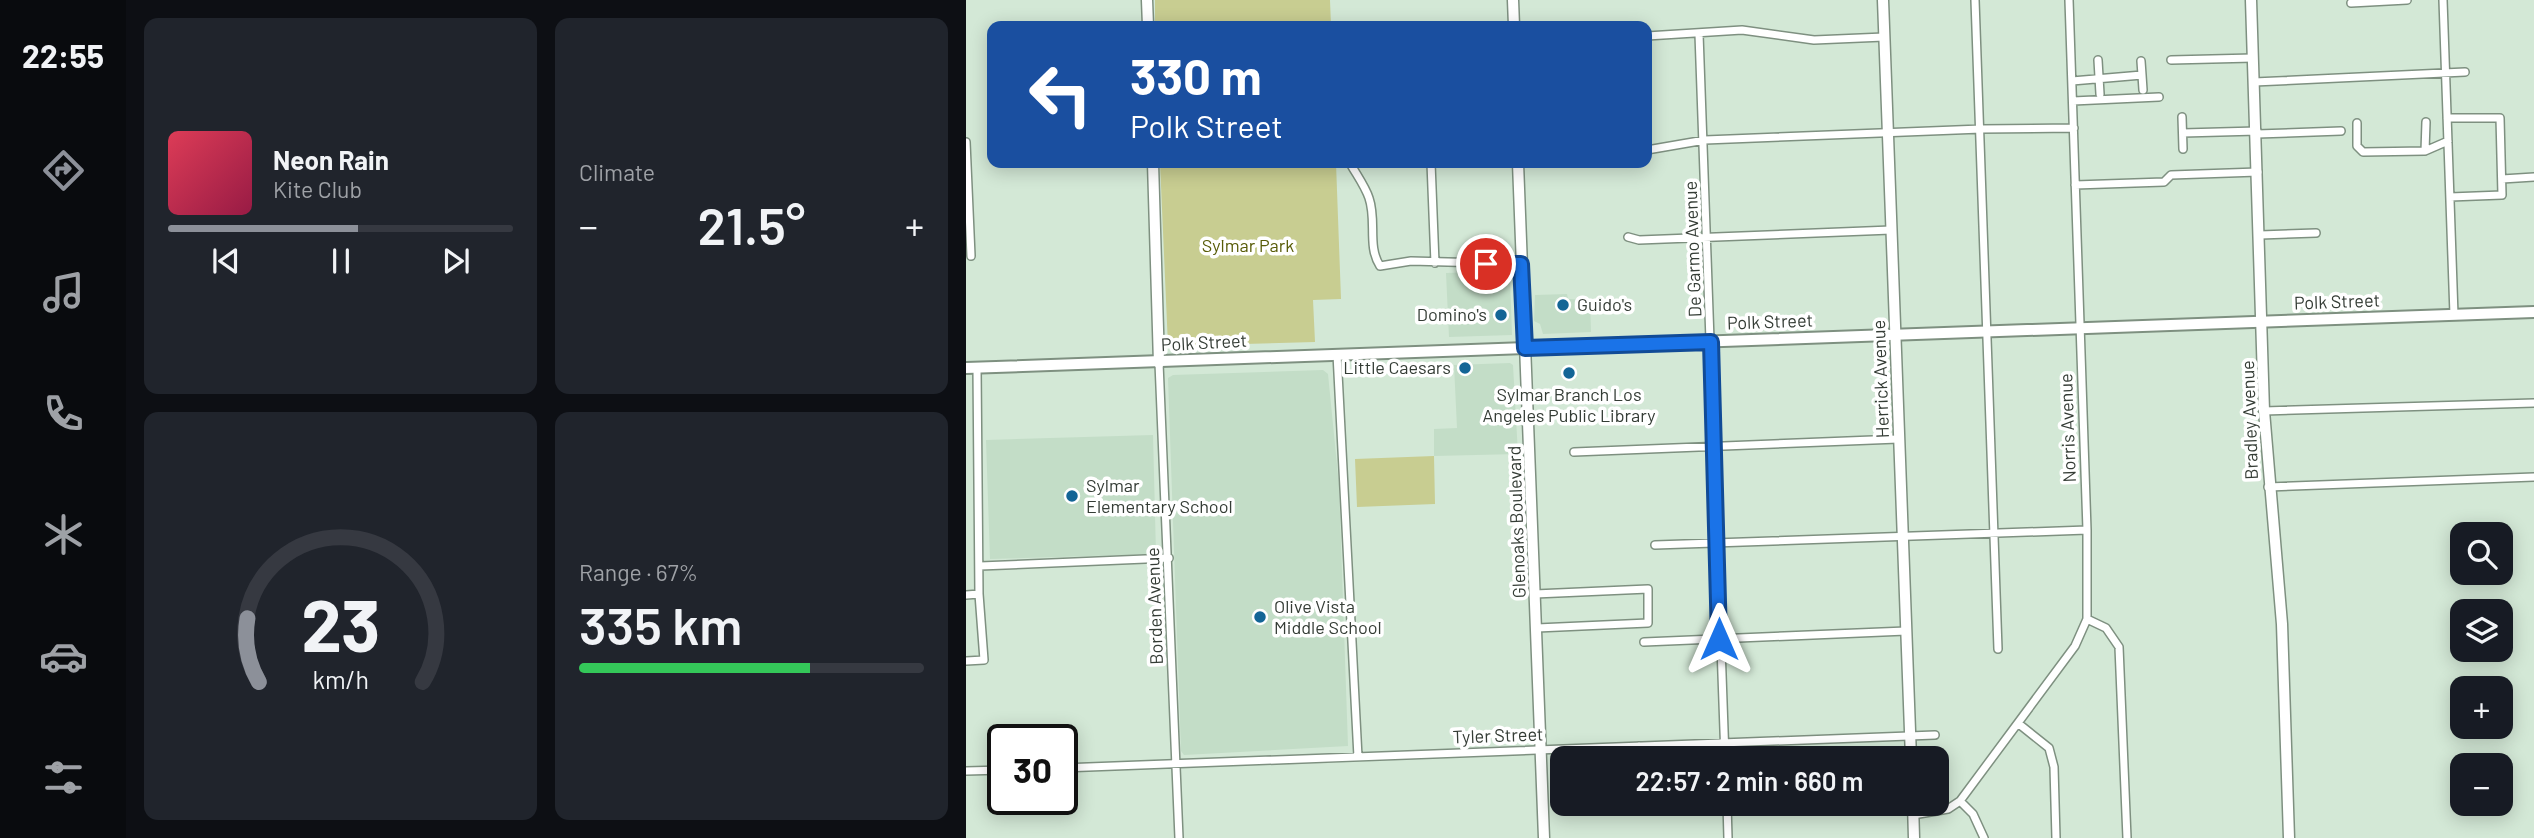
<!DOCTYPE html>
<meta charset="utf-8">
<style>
:root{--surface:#171b24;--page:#20242c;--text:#f1f3f6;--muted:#9ea1a6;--line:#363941;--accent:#8c9099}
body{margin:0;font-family:Barlow,sans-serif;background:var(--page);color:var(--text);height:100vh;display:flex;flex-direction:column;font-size:26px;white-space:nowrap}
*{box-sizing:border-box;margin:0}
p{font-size:23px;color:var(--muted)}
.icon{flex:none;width:38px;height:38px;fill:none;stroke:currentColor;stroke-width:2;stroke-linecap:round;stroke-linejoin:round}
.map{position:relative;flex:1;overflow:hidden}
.sheet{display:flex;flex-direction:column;gap:18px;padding:18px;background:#0d0f14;width:840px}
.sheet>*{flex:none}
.hud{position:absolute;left:21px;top:21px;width:665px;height:147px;border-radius:14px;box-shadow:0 4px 18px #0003;background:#1a4fa0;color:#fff;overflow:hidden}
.fabs{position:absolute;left:1484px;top:522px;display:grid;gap:14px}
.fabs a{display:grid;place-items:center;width:63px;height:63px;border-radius:14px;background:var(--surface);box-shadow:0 4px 18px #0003;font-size:35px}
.speed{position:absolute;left:21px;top:724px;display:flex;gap:14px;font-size:35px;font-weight:700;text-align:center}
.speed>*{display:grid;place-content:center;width:91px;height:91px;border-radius:50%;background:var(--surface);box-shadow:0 4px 18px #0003;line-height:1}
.speed .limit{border:4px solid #111;border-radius:10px;background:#fff;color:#111}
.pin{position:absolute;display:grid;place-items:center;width:60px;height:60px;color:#fff;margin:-30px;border:4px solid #fff;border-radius:50%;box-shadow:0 2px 7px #0007}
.me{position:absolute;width:77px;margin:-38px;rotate:0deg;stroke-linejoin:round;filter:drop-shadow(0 0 5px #0008)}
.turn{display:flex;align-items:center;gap:24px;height:147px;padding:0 28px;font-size:32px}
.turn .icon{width:91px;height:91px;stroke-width:2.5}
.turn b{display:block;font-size:49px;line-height:60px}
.big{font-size:52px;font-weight:600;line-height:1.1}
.sheet .tile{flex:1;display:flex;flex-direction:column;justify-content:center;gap:10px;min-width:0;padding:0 24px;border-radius:14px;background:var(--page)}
.sheet .dial{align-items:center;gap:0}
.dial svg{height:182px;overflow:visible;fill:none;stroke:var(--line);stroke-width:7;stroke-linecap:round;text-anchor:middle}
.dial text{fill:var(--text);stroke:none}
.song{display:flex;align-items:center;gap:21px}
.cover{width:84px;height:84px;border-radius:10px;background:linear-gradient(135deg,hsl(350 70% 55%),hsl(340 70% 35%))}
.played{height:7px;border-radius:4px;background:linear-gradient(90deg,var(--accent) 55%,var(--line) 55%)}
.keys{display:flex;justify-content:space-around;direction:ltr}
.heat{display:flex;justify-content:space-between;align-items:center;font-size:38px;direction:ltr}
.charge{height:10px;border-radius:5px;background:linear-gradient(90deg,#34c759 67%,var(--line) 0)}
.sheet .tiles{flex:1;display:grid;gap:18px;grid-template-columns:repeat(2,1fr)}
.trip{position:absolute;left:584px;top:746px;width:399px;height:70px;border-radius:14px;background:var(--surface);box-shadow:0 4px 18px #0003;font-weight:600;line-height:70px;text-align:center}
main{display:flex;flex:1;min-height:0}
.tab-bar{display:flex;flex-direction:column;width:126px;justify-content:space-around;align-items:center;background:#090b0e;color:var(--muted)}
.tab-bar .icon{width:49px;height:49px}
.tab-bar .selected{color:var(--accent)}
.tab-bar b{font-size:32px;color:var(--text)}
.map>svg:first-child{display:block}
.built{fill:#c3ddc7}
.green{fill:#c8cd91}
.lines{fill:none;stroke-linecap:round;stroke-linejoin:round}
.street-casing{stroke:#7e9080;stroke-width:10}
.secondary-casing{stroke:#7e9080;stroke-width:13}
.primary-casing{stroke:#7e9080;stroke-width:14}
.street{stroke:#fff;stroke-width:7}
.secondary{stroke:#fff;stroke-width:10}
.primary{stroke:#fff;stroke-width:10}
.route-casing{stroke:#114b97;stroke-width:18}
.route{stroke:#1a73e8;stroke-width:12}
.poi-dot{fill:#136596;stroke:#fff;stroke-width:2.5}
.labels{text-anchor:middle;stroke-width:7;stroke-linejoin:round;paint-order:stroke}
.park-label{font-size:18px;fill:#585c08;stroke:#fff}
.street-label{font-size:18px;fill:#343c35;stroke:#fff}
.poi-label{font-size:18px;fill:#343c35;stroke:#fff;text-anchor:start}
</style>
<main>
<nav class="tab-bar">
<b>22:55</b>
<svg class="icon selected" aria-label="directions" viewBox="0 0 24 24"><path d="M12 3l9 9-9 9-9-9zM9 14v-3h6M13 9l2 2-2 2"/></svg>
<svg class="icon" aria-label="music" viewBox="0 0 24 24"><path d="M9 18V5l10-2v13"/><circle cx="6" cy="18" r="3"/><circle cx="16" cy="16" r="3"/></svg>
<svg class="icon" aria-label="phone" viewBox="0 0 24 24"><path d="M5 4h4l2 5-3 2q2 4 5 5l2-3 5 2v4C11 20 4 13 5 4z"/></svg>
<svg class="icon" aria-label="climate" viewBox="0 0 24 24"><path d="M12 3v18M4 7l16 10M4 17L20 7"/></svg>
<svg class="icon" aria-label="car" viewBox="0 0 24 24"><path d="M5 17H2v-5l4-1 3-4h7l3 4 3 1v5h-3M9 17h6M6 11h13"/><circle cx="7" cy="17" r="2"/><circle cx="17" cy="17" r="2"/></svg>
<svg class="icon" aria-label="filters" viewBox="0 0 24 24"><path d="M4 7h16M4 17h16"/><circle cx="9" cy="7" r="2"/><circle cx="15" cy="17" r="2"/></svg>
</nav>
<section class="sheet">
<div class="tiles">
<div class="tile">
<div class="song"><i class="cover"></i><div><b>Neon Rain</b><p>Kite Club</p></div></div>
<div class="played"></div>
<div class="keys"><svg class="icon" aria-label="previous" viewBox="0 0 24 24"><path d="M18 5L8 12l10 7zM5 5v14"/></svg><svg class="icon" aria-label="pause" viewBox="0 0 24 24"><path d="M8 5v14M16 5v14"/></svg><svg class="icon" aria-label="next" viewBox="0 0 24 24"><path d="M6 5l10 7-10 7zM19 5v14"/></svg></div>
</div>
<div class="tile"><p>Climate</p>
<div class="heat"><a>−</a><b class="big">21.5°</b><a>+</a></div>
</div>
<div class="tile dial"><svg viewBox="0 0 100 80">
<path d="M14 69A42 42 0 1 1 86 69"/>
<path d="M14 69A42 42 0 0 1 9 41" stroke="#8c9099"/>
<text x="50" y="56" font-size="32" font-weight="700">23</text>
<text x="50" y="72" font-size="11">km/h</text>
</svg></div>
<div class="tile"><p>Range · 67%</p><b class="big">335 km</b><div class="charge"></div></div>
</div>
</section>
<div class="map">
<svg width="1568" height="838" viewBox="0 0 1568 838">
<rect width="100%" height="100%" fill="#d3e8d6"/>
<path class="built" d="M539,271L544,276L546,335L483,337L480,273Z
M601,294L602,299L624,300L625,332L577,334L574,324L568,321L569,295Z
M544,363L547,365L552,454L468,456V429L491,428L488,365Z
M357,370L362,374L373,485L382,746L218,755L215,751L202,378L207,375Z
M187,435L190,554L24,559L20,440Z"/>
<path class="green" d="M189,0H364L365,26H189Z
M194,163H370L375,299L347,300L349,342L202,346Z
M468,456L469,504L391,507L389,459Z"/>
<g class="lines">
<defs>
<path id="street" d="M1009,0L1032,649
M1103,0L1121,530V619L1140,628L1153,647L1161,838
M1477,0L1488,315
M1385,3L1441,0
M733,34L759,758
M681,36L776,30L848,40L918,37
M1132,60L1134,94
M1205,60L1287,58
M1175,61L1176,75
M1106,81L1176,75L1177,90
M1288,82L1499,72
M1107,101L1193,97
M1216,117L1217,149
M1481,118H1534L1536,195L1484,197
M1391,123V146L1397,152L1459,151L1482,141
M1217,133L1291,131
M1291,134L1375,131
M0,142L5,256
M681,150L739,140L1015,129L1108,128
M1459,151L1460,122
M384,163C390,174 399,186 403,198C411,221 401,246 414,266L445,261L555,264
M465,163L469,263
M1536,179L1568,177
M1109,185L1198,182L1205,175L1292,172
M1294,235L1350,233
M662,237L673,240L925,230
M371,354L392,757
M193,363L213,838
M1298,411L1568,403
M608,452L932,439
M1302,487L1568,477
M689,545L1121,530
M14,566L203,558
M569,594L682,589V623L571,628
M0,595L13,594
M678,642L940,631
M0,661L18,660L13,594L11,368
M1053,724L1083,748L1088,767L1090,838
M673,746V758
M96,768L969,735
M0,771L37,770
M994,801L1007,814L1018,838
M761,803L762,838
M947,815L982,809L994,801L1109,646L1121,619"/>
<path id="secondary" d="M181,0L182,26
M547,0L548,26
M917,0L945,758
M1285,0L1298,411L1316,624L1323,838
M187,163L193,363
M552,163L578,838
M947,803L948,838"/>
<path id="primary" d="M0,368L1568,312"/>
</defs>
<use href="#street" class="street-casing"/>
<use href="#secondary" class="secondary-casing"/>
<use href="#primary" class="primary-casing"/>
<use href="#street" class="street"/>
<use href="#secondary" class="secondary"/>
<use href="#primary" class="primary"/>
</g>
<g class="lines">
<defs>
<path id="route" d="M520,264H555L559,348L745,342L753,639"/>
</defs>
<use href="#route" class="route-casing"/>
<use href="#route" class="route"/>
</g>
<g class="poi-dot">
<circle cx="597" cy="305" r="7"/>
<circle cx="535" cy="315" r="7"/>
<circle cx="499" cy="368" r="7"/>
<circle cx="603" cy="373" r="7"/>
<circle cx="106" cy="496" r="7"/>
<circle cx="294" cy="617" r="7"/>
</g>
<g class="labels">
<g class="park-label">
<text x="282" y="252">Sylmar Park</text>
</g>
<g class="street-label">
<text transform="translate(727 249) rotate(-92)" y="6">De Garmo Avenue</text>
<text transform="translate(1371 302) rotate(-2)" y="6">Polk Street</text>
<text transform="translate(804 322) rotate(-2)" y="6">Polk Street</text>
<text transform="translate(238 343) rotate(-3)" y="6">Polk Street</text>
<text transform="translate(915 379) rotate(-92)" y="6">Herrick Avenue</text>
<text transform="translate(1284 420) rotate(-92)" y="6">Bradley Avenue</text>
<text transform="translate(1102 428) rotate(-92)" y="6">Norris Avenue</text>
<text transform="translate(551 522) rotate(-92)" y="6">Glenoaks Boulevard</text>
<text transform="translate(189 606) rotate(-92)" y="6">Borden Avenue</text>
<text transform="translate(532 736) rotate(-2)" y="6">Tyler Street</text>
</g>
<g class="poi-label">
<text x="611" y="311">Guido's</text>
<text x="521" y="321" text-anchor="end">Domino's</text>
<text x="485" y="374" text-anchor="end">Little Caesars</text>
<text x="603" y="401" text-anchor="middle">Sylmar Branch Los<tspan x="603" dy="21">Angeles Public Library</tspan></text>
<text x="120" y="492">Sylmar<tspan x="120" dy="21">Elementary School</tspan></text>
<text x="308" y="613">Olive Vista<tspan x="308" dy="21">Middle School</tspan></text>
</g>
</g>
</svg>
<div class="fabs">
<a><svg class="icon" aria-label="search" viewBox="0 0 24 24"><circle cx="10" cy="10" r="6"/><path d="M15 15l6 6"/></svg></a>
<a><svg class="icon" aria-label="layers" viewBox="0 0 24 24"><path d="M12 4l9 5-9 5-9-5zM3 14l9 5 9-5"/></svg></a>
<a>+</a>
<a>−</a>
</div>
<div class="speed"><div class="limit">30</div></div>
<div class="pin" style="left:520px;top:264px;background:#d93025"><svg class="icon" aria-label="arrive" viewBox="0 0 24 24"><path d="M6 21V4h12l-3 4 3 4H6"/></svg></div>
<svg class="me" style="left:753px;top:639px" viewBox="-20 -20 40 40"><path d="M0-17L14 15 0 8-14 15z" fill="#1a73e8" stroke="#fff" stroke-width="4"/></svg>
<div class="trip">22:57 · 2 min · 660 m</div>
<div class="hud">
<div class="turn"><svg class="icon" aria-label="left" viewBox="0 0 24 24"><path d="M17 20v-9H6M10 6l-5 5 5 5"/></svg><div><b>330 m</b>Polk Street</div></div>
</div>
</div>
</main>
